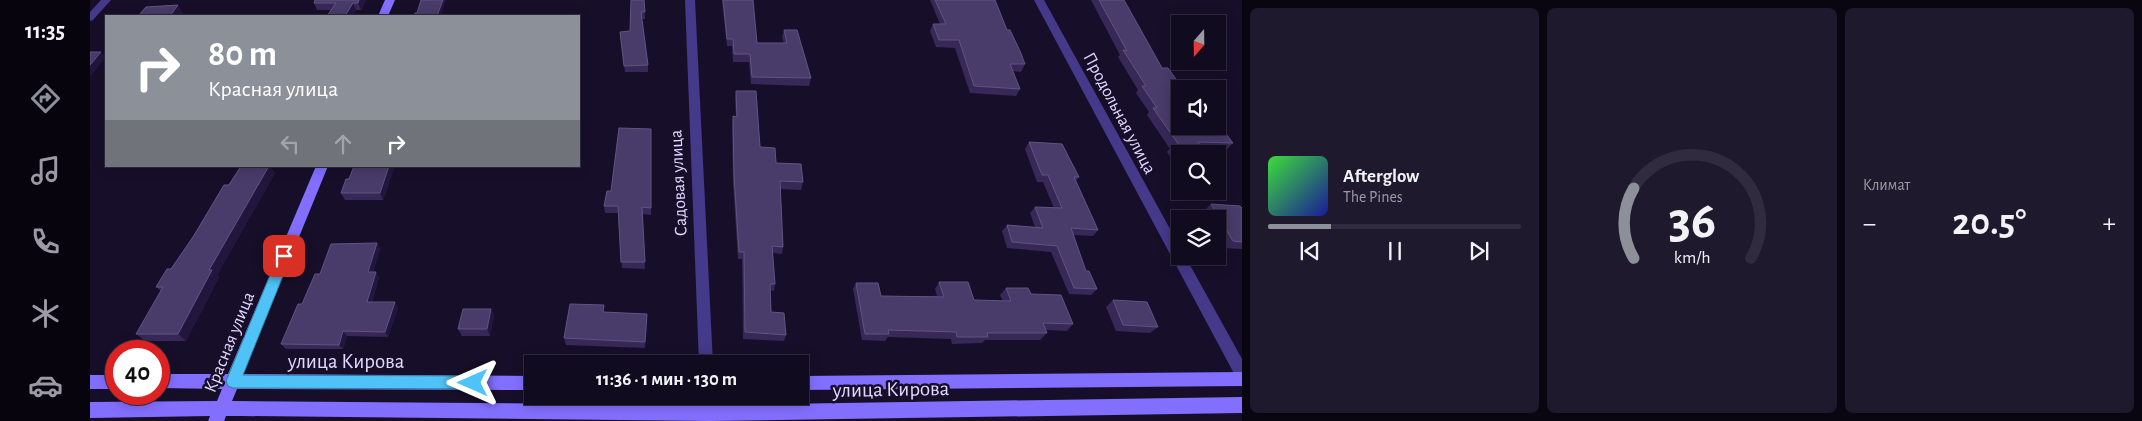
<!DOCTYPE html>
<html lang="ru">
<meta charset="utf-8">
<style>
:root{--surface:#110b20;--page:#1e192d;--text:#f1f3f6;--muted:#9c9ba5;--line:#302b3e;--accent:#8c9099}
body{margin:0;font-family:"Alegreya Sans",sans-serif;background:var(--page);color:var(--text);height:100vh;display:flex;flex-direction:column;font-size:19px;white-space:nowrap}
*{box-sizing:border-box;margin:0}
p{font-size:16px;color:var(--muted)}
.icon{flex:none;width:28px;height:28px;fill:none;stroke:currentColor;stroke-width:2;stroke-linecap:round;stroke-linejoin:round}
.map{position:relative;flex:1;overflow:hidden}
.sheet{display:flex;flex-direction:column;gap:8px;padding:8px;background:#090612;width:900px}
.sheet>*{flex:none}
.hud{position:absolute;left:15px;top:15px;width:475px;height:152px;border-radius:0px;box-shadow:0 2px 12px #0003,0 0 0 1px var(--line);background:#8c9099;color:#fff;overflow:hidden}
.needle{width:32px;rotate:200deg}
.buttons{position:absolute;left:1081px;top:15px;display:grid;gap:10px}
.buttons a{display:grid;place-items:center;width:55px;height:55px;border-radius:0px;background:var(--surface);box-shadow:0 2px 12px #0003,0 0 0 1px var(--line);font-size:25px}
.speed{position:absolute;left:15px;top:340px;display:flex;gap:10px;font-size:25px;font-weight:700;text-align:center}
.speed>*{display:grid;place-content:center;width:65px;height:65px;border-radius:50%;background:var(--surface);box-shadow:0 2px 12px #0003,0 0 0 1px var(--line);line-height:1}
.speed .limit{border:8px solid #d22;background:#fff;color:#111}
.pin{position:absolute;display:grid;place-items:center;width:42px;height:42px;color:#fff;margin:-21px;border-radius:10px;box-shadow:0 2px 8px #0006}
.me{position:absolute;width:55px;margin:-28px;rotate:270deg;stroke-linejoin:round;filter:drop-shadow(0 0 4px #0008)}
.turn{display:flex;align-items:center;gap:18px;height:105px;padding:0 20px;font-size:22px}
.turn .icon{width:65px;height:65px;stroke-width:2.5}
.turn b{display:block;font-size:35px;line-height:42px}
.lanes{display:flex;align-items:center;height:48px;padding:0 20px;background:#0003;justify-content:center;gap:25px;direction:ltr}
.lanes .off{opacity:.35}
.big{font-size:38px;font-weight:700;line-height:1.1}
.sheet .widget{flex:1;display:flex;flex-direction:column;justify-content:center;gap:8px;min-width:0;padding:0 18px;border-radius:8px;background:var(--page)}
.sheet .dial{align-items:center;gap:0}
.dial svg{height:130px;overflow:visible;fill:none;stroke:var(--line);stroke-width:7;stroke-linecap:round;text-anchor:middle}
.dial text{fill:var(--text);stroke:none}
.song{display:flex;align-items:center;gap:15px}
.cover{width:60px;height:60px;border-radius:8px;background:linear-gradient(135deg,hsl(120 70% 55%),hsl(240 70% 35%))}
.played{height:5px;border-radius:2px;background:linear-gradient(90deg,var(--accent) 25%,var(--line) 25%)}
.keys{display:flex;justify-content:space-around;direction:ltr}
.heat{display:flex;justify-content:space-between;align-items:center;font-size:28px;direction:ltr}
.sheet .tiles{flex:1;display:grid;gap:8px;grid-template-columns:repeat(3,1fr)}
.trip{position:absolute;left:434px;top:355px;width:285px;height:50px;border-radius:0px;background:var(--surface);box-shadow:0 2px 12px #0003,0 0 0 1px var(--line);font-weight:700;line-height:50px;text-align:center}
main{display:flex;flex:1;min-height:0}
.dock{display:flex;flex-direction:column;width:90px;justify-content:space-around;align-items:center;background:#07040d;color:var(--muted)}
.dock .icon{width:35px;height:35px}
.dock .selected{color:var(--accent)}
.dock b{font-size:22px;color:var(--text)}
.map>svg:first-child{display:block}
.lines{fill:none;stroke-linecap:round;stroke-linejoin:round}
.street{fill:#45398a;fill-rule:evenodd}
.secondary{fill:#836fff;fill-rule:evenodd}
.wall{fill:#372858}
.shaded-wall{fill:#22163e}
.building{fill:#493b6a;stroke:#615481}
.route{fill:#4fc3f7;stroke:#337fa1}
.labels{text-anchor:middle;stroke-width:5;stroke-linejoin:round;paint-order:stroke}
.street-label{font-size:18px;fill:#e1d8ff;stroke:#170f2a}
.near-street-label{font-size:21px;fill:#e1d8ff;stroke:#170f2a}
</style>
<main>
<nav class="dock">
<b>11:35</b>
<svg class="icon selected" aria-label="directions" viewBox="0 0 24 24"><path d="M12 3l9 9-9 9-9-9zM9 14v-3h6M13 9l2 2-2 2"/></svg>
<svg class="icon" aria-label="music" viewBox="0 0 24 24"><path d="M9 18V5l10-2v13"/><circle cx="6" cy="18" r="3"/><circle cx="16" cy="16" r="3"/></svg>
<svg class="icon" aria-label="phone" viewBox="0 0 24 24"><path d="M5 4h4l2 5-3 2q2 4 5 5l2-3 5 2v4C11 20 4 13 5 4z"/></svg>
<svg class="icon" aria-label="climate" viewBox="0 0 24 24"><path d="M12 3v18M4 7l16 10M4 17L20 7"/></svg>
<svg class="icon" aria-label="car" viewBox="0 0 24 24"><path d="M5 17H2v-5l4-1 3-4h7l3 4 3 1v5h-3M9 17h6M6 11h13"/><circle cx="7" cy="17" r="2"/><circle cx="17" cy="17" r="2"/></svg>
</nav>
<div class="map">
<svg width="1152" height="421" viewBox="0 0 1152 421">
<rect width="100%" height="100%" fill="#170f2a"/>
<g class="lines">
<path class="street" d="M11,0H21L3,20L0,21V12Z
M595,0H605L623,364H609Z
M944,0H954L1090,247V256H1095L1152,359V381L1147,379Z
M610,396H626L628,413L626,418L620,421L614,418Z"/>
<path class="secondary" d="M295,0H305L298,16H288Z
M226,166H238L153,374L442,376V390L147,389L142,401L620,405L1152,397V413L620,421L154,416H136L134,421H118L120,416L0,418V402L127,401L132,389L69,388V374H138Z
M1152,372V386L710,390V376Z
M0,375H26V389H0Z"/>
</g>
<path class="wall" d="M276,0L271,10H266L262,16H237L241,10H227L224,3Z
M554,0L555,19H552L558,65V72H535L531,39L540,31Z
M632,0H663L667,43H694L692,37L694,30L721,78L719,86L661,84L659,62H643L642,46H637Z
M840,0H905L917,30L935,64L931,72L923,71L930,89L926,96L880,93L865,48L846,47L840,31L843,24H850Z
M1001,0H1034L1090,126L1143,143L1136,150H1113L1090,154V166H1086L1077,152L1080,149L1057,115L1059,112L1046,93L1048,90L1028,57L1030,55Z
M646,91L670,147L686,163L713,182L711,190L690,189L693,247L692,254L683,253L685,284L684,291L680,290L681,312L696,335L694,341L653,339L652,259H648L643,182L642,124L643,116L646,117L645,99Z
M561,129V215L552,214L555,269L532,268L528,213H515L514,206L521,191Z
M939,142L989,177L986,181L1008,230L1003,236L983,235L996,271L1007,289L1001,295L979,294L961,252L917,248L912,231L917,225L945,227L940,213L945,207L964,208L953,182H947L935,149Z
M151,166H180L185,173L127,275L129,277L96,341H55L46,334L71,291L66,287L81,269Z
M264,166H305L293,200H255L251,193L259,179Z
M1121,204L1152,208V249L1134,248L1128,237V219H1117L1113,212Z
M287,243L290,249L283,272L289,277L282,302H305L308,308L298,337L257,336L253,349H196L191,344L212,304Z
M849,282L884,300L913,301L910,295L916,288L941,294L983,324L977,331L955,330L957,333L950,340H895L892,343L862,344L861,339L798,337L795,341L772,340L763,289L766,283L791,296H847L845,289Z
M1023,300L1068,327L1060,333L1026,331L1016,307Z
M401,309L404,316L400,336H372L368,329Z
M515,312L557,321L555,348L476,345L474,338Z"/>
<path class="shaded-wall" d="M269,0H276L271,10L268,3Z
M353,0H356L351,16H347Z
M263,3L266,10L262,16H255Z
M88,5L93,13L91,16H80Z
M11,52L16,57L0,77V65Z
M179,166H180L185,173L127,275L129,277L96,341L88,334L119,270Z
M299,166H305L293,200L290,193Z
M287,243L290,249L281,277L278,272Z
M286,272L289,277L280,307L277,302Z
M305,302L308,308L298,337L295,332Z
M401,309L404,316L400,336L397,329Z
M557,314V321L555,348V342Z
M253,331L257,336L253,349L249,345Z"/>
<path class="building" d="M225,0H269L268,3H263L255,16H237L246,3H224Z
M331,0H353L347,16H324L325,13H327Z
M541,0H554L555,12H551L558,65L534,66L530,32L540,31Z
M633,0H663L667,43H697L694,30H707L721,78L662,77L660,54H644L643,39H637Z
M845,0H905L917,30H920L930,51L935,64H920L930,89L884,86L869,40H849L843,24H856Z
M1009,0H1034L1072,68H1078L1093,89H1090V126H1130L1143,143L1108,142L1116,154H1090V155L1083,145H1089L1063,108H1067L1052,86H1056L1033,50L1037,51Z
M88,5L80,16H48L56,7Z
M0,52H11L0,65Z
M646,91H666L670,147L685,148L686,163L711,164L713,182L690,181L693,247L682,246L685,284H680L681,312L694,313L696,335L655,332L654,252H649L644,175L643,116L647,117Z
M529,128L561,129V208L552,207L555,262H531L528,206H514L517,191H521Z
M939,142L972,144L989,177H984L1008,230L981,228L996,271H999L1007,289L984,288L967,246L922,242L917,225L953,228L945,207L972,208L958,175H952Z
M151,166H179L119,270H122L88,334H46L73,287H66L77,269H81L103,237L134,185H139Z
M264,166H299L290,193H251L256,179H259Z
M1121,204L1150,206L1152,208V242L1143,241Z
M287,243L278,272H286L277,302H305L295,332L253,331L249,345L191,344L208,304H212L225,274H230L241,244Z
M849,282H878L884,300L921,301L916,288H938L941,294L971,295L983,324L953,323L957,333H897L898,337H867L866,332L798,330L799,334H775L766,283H788L791,296L854,297Z
M1023,300L1057,302L1068,327L1033,325Z
M480,304L514,305L513,312L557,314L555,342L474,338Z
M373,309H401L397,329H368Z"/>
<path class="route" d="M194,251L201,256L153,375L383,376L388,378L390,383L388,388L383,389L143,388L138,386L136,381L188,256Z"/>
<g class="labels">
<g class="street-label">
<text transform="translate(1030 113) rotate(62)" y="6">Продольная улица</text>
<text transform="translate(588 183) rotate(-93)" y="6">Садовая улица</text>
<text transform="translate(139 342) rotate(-68)" y="6">Красная улица</text>
</g>
<g class="near-street-label">
<text x="256" y="368">улица Кирова</text>
<text transform="translate(801 389) rotate(-1)" y="7">улица Кирова</text>
</g>
</g>
</svg>
<div class="buttons">
<a><svg class="needle" viewBox="-14 -14 28 28"><path d="M0-13l5 13h-10z" fill="#e53935"/><path d="M0 13l5-13h-10z" fill="#9c9ba5"/></svg></a>
<a><svg class="icon" aria-label="sound" viewBox="0 0 24 24"><path d="M4 9h4l5-4v14l-5-4H4zM17 9q2 3 0 6"/></svg></a>
<a><svg class="icon" aria-label="search" viewBox="0 0 24 24"><circle cx="10" cy="10" r="6"/><path d="M15 15l6 6"/></svg></a>
<a><svg class="icon" aria-label="layers" viewBox="0 0 24 24"><path d="M12 4l9 5-9 5-9-5zM3 14l9 5 9-5"/></svg></a>
</div>
<div class="speed"><div class="limit">40</div></div>
<div class="pin" style="left:194px;top:256px;background:#d93025"><svg class="icon" aria-label="arrive" viewBox="0 0 24 24"><path d="M6 21V4h12l-3 4 3 4H6"/></svg></div>
<svg class="me" style="left:383px;top:383px" viewBox="-20 -20 40 40"><path d="M0-17L14 15 0 8-14 15z" fill="#4fc3f7" stroke="#fff" stroke-width="4"/></svg>
<div class="trip">11:36 · 1 мин · 130 m</div>
<div class="hud">
<div class="turn"><svg class="icon" aria-label="right" viewBox="0 0 24 24"><path d="M7 20v-9h11M14 6l5 5-5 5"/></svg><div><b>80 m</b>Красная улица</div></div>
<div class="lanes"><svg class="icon off" aria-label="left" viewBox="0 0 24 24"><path d="M17 20v-9H6M10 6l-5 5 5 5"/></svg><svg class="icon off" aria-label="ahead" viewBox="0 0 24 24"><path d="M12 20V5M6 11l6-6 6 6"/></svg><svg class="icon" aria-label="right" viewBox="0 0 24 24"><path d="M7 20v-9h11M14 6l5 5-5 5"/></svg></div>
</div>
</div>
<section class="sheet">
<div class="tiles">
<div class="widget">
<div class="song"><i class="cover"></i><div><b>Afterglow</b><p>The Pines</p></div></div>
<div class="played"></div>
<div class="keys"><svg class="icon" aria-label="previous" viewBox="0 0 24 24"><path d="M18 5L8 12l10 7zM5 5v14"/></svg><svg class="icon" aria-label="pause" viewBox="0 0 24 24"><path d="M8 5v14M16 5v14"/></svg><svg class="icon" aria-label="next" viewBox="0 0 24 24"><path d="M6 5l10 7-10 7zM19 5v14"/></svg></div>
</div>
<div class="widget dial"><svg viewBox="0 0 100 80">
<path d="M14 69A42 42 0 1 1 86 69"/>
<path d="M14 69A42 42 0 0 1 14 26" stroke="#8c9099"/>
<text x="50" y="56" font-size="32" font-weight="700">36</text>
<text x="50" y="72" font-size="11">km/h</text>
</svg></div>
<div class="widget"><p>Климат</p>
<div class="heat"><a>−</a><b class="big">20.5°</b><a>+</a></div>
</div>
</div>
</section>
</main>
